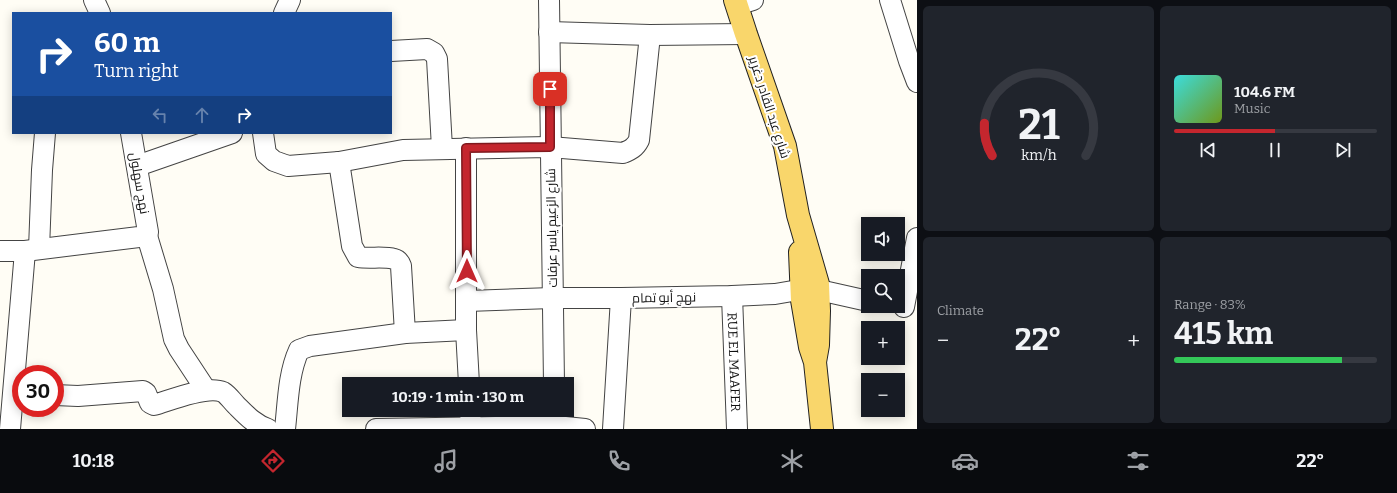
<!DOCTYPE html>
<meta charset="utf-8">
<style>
:root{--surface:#171b24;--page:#20242c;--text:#f1f3f6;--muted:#9ea1a6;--line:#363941;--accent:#c4262e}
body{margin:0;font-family:Bitter,Cairo,serif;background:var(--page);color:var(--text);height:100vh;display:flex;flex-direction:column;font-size:15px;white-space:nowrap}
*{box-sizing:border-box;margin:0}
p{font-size:13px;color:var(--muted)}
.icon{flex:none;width:22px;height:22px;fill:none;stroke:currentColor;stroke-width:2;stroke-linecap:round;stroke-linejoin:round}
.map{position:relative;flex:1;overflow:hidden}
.sheet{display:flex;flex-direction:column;gap:6px;padding:6px;background:#0d0f14;width:480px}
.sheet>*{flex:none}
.guide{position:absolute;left:12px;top:12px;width:380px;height:122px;border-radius:0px;box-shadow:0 2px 10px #0003;background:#1a4fa0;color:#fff;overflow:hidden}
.fabs{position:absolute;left:861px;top:217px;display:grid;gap:8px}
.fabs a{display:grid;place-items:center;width:44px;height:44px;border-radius:0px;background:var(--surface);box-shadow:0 2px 10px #0003;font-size:20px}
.speed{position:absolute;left:12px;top:365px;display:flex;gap:8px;font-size:20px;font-weight:700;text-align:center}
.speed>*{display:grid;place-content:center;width:52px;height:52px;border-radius:50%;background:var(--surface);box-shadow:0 2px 10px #0003;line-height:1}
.speed .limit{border:6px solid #d22;background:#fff;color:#111}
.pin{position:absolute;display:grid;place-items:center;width:34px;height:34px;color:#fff;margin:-17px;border-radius:8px;box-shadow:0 2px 6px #0006}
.me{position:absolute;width:44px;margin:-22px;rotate:0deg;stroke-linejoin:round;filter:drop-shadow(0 0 3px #0008)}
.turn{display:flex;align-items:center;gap:14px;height:84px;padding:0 16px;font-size:18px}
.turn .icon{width:52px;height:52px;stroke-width:2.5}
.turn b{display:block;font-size:28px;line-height:34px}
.lanes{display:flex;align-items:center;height:38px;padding:0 16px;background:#0003;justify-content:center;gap:20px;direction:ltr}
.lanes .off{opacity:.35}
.big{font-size:30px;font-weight:700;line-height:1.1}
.sheet .card{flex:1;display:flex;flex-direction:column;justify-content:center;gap:6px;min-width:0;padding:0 14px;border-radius:6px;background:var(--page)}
.sheet .dial{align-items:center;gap:0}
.dial svg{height:104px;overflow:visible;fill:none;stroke:var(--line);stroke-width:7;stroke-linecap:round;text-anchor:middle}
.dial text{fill:var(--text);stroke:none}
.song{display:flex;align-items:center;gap:12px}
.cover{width:48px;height:48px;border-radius:6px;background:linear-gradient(135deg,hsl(180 70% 55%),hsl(80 70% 35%))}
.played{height:4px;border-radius:2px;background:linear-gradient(90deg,var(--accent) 50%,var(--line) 50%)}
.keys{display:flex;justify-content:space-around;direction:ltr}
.heat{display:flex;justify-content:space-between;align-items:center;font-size:22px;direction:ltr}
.charge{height:6px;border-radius:3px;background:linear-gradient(90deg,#34c759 83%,var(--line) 0)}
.sheet .tiles{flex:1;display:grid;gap:6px;grid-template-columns:repeat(2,1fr)}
.trip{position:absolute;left:342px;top:377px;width:232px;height:40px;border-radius:0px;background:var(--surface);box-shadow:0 2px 10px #0003;font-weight:700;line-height:40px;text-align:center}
.dock{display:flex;height:64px;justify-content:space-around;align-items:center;background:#090b0e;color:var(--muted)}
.dock .icon{width:28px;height:28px}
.dock .selected{color:var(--accent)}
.dock b{font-size:18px;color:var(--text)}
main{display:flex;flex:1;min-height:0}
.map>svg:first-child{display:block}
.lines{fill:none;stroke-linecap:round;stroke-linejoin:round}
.minor-casing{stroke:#444;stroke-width:22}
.major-casing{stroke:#222;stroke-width:24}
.minor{stroke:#fff;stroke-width:20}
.major{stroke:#f9d66b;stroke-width:22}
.route-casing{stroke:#7f191e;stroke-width:10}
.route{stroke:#c4262e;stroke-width:7}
.labels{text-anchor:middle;stroke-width:4;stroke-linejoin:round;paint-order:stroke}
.street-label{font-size:13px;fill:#111;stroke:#fff}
</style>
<main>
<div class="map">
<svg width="917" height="429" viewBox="0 0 917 429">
<rect width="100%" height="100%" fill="#fffdf5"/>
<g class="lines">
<defs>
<g id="minor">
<path d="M94,0L100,13"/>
<path d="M549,0L554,384"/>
<path d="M890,0L909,61L917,82"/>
<path d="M737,5L753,0"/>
<path d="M284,13L290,0"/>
<path d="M549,32L650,35L746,34"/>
<path d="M391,51L427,49L434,53L437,59L442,148"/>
<path d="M263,133L266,154L274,161L288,166L339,162L403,150L550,147L623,153C630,150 635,148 639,140L650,35"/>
<path d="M466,148V330L469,384"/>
<path d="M339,162L352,246L358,257C369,259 384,256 394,259C398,260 400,263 401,266L405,333"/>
<path d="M137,166L232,133"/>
<path d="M147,236L163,289L174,339L179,349L206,390"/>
<path d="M39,249L42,170L45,133"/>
<path d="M0,251H25L147,236L148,232L131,133"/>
<path id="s1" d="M732,296L737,429"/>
<path d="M467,301L552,298H621L732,296L775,294L810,288L868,301"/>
<path d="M904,307L917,238"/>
<path d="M55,395L78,396L143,391L146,393L150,403L154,405C171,400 207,385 223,392C228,395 232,401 236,405C246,415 254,424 268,429"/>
<path d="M470,410L471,427"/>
<path d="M10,429L25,251"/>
<path d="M285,429C288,403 288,374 299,350L310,346L405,333L466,330"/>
<path d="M376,429L555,426L585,429"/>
<path d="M613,429L621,298"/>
</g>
<path id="major" d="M735,0L746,34L785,146L798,215L818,284L819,311L818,345L815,362
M800,252L802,300L810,347L815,362L822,429"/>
</defs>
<use href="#minor" class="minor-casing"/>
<use href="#major" class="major-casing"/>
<use href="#minor" class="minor"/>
<use href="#major" class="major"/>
</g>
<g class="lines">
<defs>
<path id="route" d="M467,271L466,148L550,147V89"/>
</defs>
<use href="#route" class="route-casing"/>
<use href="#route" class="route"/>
</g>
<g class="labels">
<g class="street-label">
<text transform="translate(770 107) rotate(72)" y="5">شارع عبد القادر دغرير</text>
<text transform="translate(140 183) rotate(80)" y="5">نهج سهلول</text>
<text transform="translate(551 228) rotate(-91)" y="5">شارع الزعيم ياسر عرفات</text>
<text transform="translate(664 297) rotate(-1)" y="5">نهج أبو تمام</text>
<text dy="5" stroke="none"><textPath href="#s1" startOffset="66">RUE EL MAAFER</textPath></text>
</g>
</g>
</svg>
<div class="fabs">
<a><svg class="icon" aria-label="sound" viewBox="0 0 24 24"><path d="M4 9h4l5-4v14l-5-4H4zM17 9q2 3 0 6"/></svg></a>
<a><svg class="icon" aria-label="search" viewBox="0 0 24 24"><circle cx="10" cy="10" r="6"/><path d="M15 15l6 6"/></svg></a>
<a>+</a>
<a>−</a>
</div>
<div class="speed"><div class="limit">30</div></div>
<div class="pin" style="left:550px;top:89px;background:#d93025"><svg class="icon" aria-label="arrive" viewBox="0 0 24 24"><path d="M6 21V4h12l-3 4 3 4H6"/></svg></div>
<svg class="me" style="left:467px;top:271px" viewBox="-20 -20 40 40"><path d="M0-17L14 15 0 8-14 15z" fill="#c4262e" stroke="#fff" stroke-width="4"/></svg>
<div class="trip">10:19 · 1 min · 130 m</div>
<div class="guide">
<div class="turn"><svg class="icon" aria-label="right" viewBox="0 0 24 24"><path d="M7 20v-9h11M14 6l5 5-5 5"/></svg><div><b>60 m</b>Turn right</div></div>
<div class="lanes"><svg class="icon off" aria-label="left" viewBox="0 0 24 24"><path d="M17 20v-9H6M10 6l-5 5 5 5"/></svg><svg class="icon off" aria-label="ahead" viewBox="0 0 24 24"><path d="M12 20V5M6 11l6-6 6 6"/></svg><svg class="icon" aria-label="right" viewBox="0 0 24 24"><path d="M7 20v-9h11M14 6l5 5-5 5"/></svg></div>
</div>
</div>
<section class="sheet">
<div class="tiles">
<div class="card dial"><svg viewBox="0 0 100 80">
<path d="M14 69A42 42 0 1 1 86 69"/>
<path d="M14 69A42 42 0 0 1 8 44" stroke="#c4262e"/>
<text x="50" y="56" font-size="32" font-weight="700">21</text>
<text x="50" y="72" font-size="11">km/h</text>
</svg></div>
<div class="card">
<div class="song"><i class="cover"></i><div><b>104.6 FM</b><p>Music</p></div></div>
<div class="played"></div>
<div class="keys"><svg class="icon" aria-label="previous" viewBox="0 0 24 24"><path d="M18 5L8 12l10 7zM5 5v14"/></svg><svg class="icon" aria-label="pause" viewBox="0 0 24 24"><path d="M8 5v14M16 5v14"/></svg><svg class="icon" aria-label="next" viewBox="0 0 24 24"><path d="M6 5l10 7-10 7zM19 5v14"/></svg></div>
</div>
<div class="card"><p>Climate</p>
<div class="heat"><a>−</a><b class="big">22°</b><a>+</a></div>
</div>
<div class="card"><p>Range · 83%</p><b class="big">415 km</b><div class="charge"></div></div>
</div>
</section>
</main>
<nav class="dock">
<b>10:18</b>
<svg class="icon selected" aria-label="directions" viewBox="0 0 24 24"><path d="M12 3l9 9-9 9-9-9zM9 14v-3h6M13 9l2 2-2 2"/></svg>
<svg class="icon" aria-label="music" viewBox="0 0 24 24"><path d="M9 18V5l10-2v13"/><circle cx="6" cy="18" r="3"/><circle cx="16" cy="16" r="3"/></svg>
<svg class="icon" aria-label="phone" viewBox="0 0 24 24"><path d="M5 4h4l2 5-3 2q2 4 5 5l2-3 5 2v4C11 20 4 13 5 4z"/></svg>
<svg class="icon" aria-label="climate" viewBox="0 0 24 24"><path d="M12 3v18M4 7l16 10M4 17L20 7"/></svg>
<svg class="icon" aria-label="car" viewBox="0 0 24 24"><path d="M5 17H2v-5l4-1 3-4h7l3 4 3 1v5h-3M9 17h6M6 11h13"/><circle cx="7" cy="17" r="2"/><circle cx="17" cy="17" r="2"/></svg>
<svg class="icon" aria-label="filters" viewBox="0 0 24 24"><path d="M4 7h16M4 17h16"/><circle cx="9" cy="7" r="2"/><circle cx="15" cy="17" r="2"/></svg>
<b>22°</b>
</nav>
